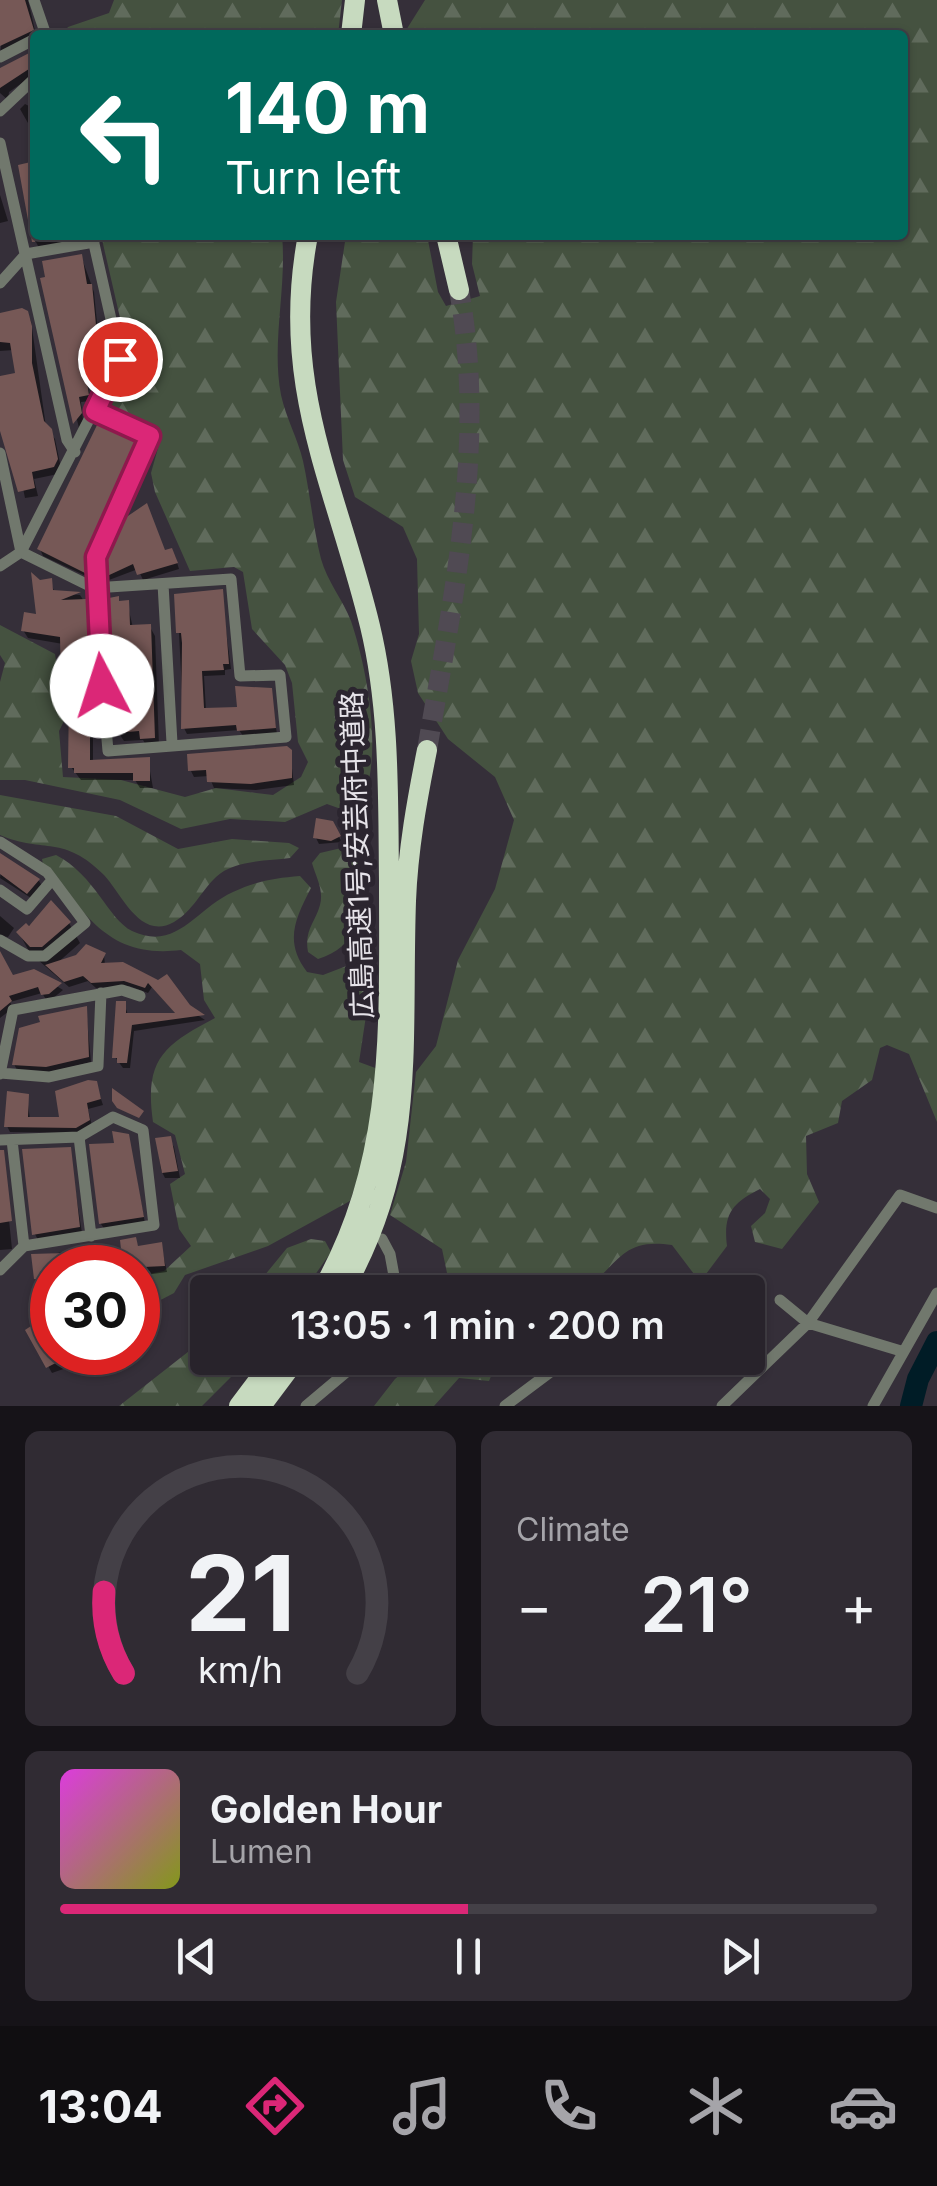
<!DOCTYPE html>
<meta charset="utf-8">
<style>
:root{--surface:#28232b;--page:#302b33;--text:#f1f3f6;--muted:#a5a4a9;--line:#444047;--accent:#db2777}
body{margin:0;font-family:Inter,"Noto Sans JP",sans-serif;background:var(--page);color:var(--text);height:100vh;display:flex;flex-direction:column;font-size:38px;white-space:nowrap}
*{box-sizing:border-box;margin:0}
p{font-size:32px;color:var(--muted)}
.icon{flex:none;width:55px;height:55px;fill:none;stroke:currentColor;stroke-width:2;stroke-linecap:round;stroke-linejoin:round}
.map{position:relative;height:1406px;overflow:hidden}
.drawer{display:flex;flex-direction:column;gap:25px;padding:25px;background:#161318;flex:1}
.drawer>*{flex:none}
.guide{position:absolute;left:30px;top:30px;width:878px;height:210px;border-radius:10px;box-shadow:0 2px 8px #0004,0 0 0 2px var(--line);background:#00695c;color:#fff;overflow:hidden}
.speed{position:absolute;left:30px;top:1245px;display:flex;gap:20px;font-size:50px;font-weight:700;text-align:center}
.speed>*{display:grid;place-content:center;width:130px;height:130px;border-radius:50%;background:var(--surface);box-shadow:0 2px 8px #0004,0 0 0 2px var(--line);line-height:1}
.speed .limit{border:15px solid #d22;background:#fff;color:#111}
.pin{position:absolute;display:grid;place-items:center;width:85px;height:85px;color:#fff;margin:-42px;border:5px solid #fff;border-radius:50%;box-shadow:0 2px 10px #0007}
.me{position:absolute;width:110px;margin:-55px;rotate:355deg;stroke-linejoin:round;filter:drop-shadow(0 0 8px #0008)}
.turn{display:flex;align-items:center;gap:35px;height:210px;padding:0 30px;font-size:45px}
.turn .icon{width:130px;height:130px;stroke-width:2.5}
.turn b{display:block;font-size:70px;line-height:85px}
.big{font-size:75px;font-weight:600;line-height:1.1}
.drawer .widget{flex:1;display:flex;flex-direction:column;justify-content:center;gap:15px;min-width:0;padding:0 35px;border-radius:15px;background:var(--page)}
.drawer .dial{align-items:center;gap:0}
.dial svg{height:260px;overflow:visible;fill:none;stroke:var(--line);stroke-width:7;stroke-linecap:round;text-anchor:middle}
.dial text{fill:var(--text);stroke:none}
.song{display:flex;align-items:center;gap:30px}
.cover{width:120px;height:120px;border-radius:15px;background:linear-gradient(135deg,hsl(300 70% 55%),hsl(70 70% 35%))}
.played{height:10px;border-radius:5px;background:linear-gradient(90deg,var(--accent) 50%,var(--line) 50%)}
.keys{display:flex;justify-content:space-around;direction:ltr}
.heat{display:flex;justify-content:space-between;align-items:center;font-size:55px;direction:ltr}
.drawer .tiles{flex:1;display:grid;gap:25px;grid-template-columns:1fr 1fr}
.widget:last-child{grid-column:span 2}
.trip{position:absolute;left:190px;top:1275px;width:575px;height:100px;border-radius:10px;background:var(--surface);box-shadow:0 2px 8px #0004,0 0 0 2px var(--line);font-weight:600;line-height:100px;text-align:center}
.dock{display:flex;height:160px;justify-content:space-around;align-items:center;background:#100e11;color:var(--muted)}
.dock .icon{width:70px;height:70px}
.dock .selected{color:var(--accent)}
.dock b{font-size:45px;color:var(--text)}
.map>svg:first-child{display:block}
.forest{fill:url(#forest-firs)}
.shadow{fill:#0007}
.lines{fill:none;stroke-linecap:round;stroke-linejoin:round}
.river{stroke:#001c26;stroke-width:22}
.building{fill:#765856}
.motorway-tunnel{stroke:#504a53;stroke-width:20;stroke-dasharray:20 10;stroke-linecap:butt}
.minor{stroke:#71786d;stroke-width:11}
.motorway{stroke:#c7dabf;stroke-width:20}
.route-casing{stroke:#8e194d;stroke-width:25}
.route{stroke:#db2777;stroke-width:18}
.labels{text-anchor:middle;stroke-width:10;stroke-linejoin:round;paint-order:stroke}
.street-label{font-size:28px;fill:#e6e3e9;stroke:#2b252f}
</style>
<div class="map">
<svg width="937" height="1406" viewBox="0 0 937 1406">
<defs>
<pattern id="forest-firs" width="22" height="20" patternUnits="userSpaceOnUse" patternTransform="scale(2.5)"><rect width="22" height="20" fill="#455240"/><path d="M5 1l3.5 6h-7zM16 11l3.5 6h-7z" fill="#606b5c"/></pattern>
</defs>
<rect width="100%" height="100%" fill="#352f39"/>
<path class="forest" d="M114,0H342L338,35H62L68,27L109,13Z
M425,0H937V1122L909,1054L887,1045L880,1048L872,1080L842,1101L838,1123L806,1136L807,1174L819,1202L782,1249L755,1242L751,1226L765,1213L770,1199L760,1189C732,1203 723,1214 727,1246L700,1282L672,1245C618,1237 619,1268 580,1292H451L442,1249L390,1215L406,1162L416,1072L436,1046L458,960L495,889L514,820L495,777L448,739L418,693L411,661L419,634L417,559L403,527L355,497L343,460L336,302L346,235H427L438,292L446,306L480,296L472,264L473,235H902V35H403Z
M101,235H282C287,288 271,342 281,395C286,418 298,439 303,461C310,493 313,527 321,559C327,581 343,600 351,621C368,671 387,771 355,814L327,804L285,822L230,819L181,829L120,800L25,780H0V682L5,663L0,655V625L55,654L65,719L59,731L63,777L121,780L185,797L216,788L273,795L301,777L308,762L298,742L292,683L285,665L252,629L243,572L234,567L190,571L155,492L151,473L160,441L154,431L111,405L109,399L129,357Z
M0,795L116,816L178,849L232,839L289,843L299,848L290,858C267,861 234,860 216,877C201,891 193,911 174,922C140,941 122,894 104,875C63,834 45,854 0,835Z
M350,846H362C362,892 371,943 318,959L308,952C304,930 315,923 320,905C324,890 316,877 312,863L320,853Z
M56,855C95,875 108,919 132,931C177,952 195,909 233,892C256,881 276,878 300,876L311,888C295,919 284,942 307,972L323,975L349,965L369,996L359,1062L378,1069L367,1149L350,1201L268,1246L185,1275L174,1293L151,1305L138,1303V1276L164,1271L191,1246L179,1229L170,1184L185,1174L175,1135L153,1122C144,1059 164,1045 215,1018L204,1000L200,964L181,950C107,959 87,914 43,864L42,859Z
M311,1239L325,1241L331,1252L303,1292H251L287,1248Z
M207,1337L208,1358H250L202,1406H119Z
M419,1358H499L489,1381L459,1378L434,1406H374L395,1379Z"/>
<path class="shadow" d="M7,0H28L36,35L0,54Z
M35,53V74L9,92L8,100L0,93V69Z
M25,104L35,109L32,130L20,109Z
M35,163V235H85L86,242L38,246L34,238Z
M0,195L8,221L0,223Z
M81,256L94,292L102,373L100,379L87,382L91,401L81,402L83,420L79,428L43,280Z
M0,313H27L31,321L46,427L55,439L61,468L58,474L34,479L38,496L25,498L0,378L18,375L14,350L0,351Z
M136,443L139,449L89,561L88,577L43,556L40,549Z
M164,552L175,556L179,569L143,580L138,569L109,580L106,575L107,560Z
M50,581L55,593L80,595L89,609L99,732H93V762L148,760L153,788H140L135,780H81L71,767V691L63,683V644L28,638L23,630L39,617L40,582Z
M221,592L231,669L225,670V675L204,676L206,711L240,710L270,690L277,734L243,736L239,730L187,734L184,728L177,596Z
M127,602L133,628L150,627L155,636L159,746L147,747L143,740L124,741L118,732L140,700L138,666L117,667L112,658Z
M290,752L294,785L256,790L214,788L209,776L194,777L191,771Z
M331,823L342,842L319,844L316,838Z
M3,858L39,881L42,886L31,898L0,878Z
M47,912L69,923L80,943L55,965L104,955L105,965H122L205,1020L134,1031L130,1068H123L115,1057L124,1003L128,1015L178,1016L152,987L148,993L129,986L96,988L88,981L69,987L30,953L19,933Z
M0,916L14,928L8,937L0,936Z
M0,953L13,978L34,972L63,990L52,999L47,1001L42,993L10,1002L13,1008L0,1018Z
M86,1009L91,1062L50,1072L17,1070L14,1064Z
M96,1084L103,1105L88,1109L92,1126L80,1133L10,1132L7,1126L27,1096L30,1120L62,1119Z
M128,1136L145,1223L105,1230L101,1224L117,1145Z
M169,1139L174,1147L180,1178H165L161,1170L157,1140Z
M69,1149L82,1233L38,1240L35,1234Z
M2,1152L12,1249L0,1250V1153Z
M135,1240L139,1248L161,1245L167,1272L138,1276V1268H126Z
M87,1248L93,1268H52V1284H40L34,1257Z
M42,1316L52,1317V1352H81L86,1361L52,1373L28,1330L45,1320Z"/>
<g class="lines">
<path class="river" d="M911,1406L918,1379L937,1342"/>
</g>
<path class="building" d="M0,0H25L34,30L0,46Z
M35,50V65L0,88V68Z
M35,161V242H32L18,165Z
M82,254L87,284H92L93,294L100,366L98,374L86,376L89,395L79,397L82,413L73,424L40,278L45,277L42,261Z
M22,308L28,311L32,326V363L44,421L52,429L58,459L54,467L32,472L35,488L18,492L0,431V376L15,373L10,343L0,342V313Z
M98,423L138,441L86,553L85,573L37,549Z
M147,503L165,550L172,548L178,563L137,575L133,564L105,577L104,559L122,520Z
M31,572L40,580L52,578L53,590L81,592L61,600L86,599L96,725H90V760L150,757V781H133V773H74V768H68L69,697L67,684H61L60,637L21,631L24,612L36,614Z
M223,589L229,664H223L224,670L202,671L204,708L237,707L235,686L272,688L276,728L237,731L236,725L181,729L182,643L181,633H176L174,594Z
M119,596V601L129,600L130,625L151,624L155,738L140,739L139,731L116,733L113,700L138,698L135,657L110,659V620L106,621L104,599Z
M287,746L292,750V778L251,784L207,782L206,770L188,771L187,754Z
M316,818L333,821L341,836L331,841L313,838Z
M0,853L40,879L27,894L0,874Z
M51,900L71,922L42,947H30L16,932L26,923L29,926Z
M86,944L106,953L101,963L123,962L158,980L167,974L190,1005L205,1015L132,1025L127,1063H117V1058H112L116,1001H126V1013H175L148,983L145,988L124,981L91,983L83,976L64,982L45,965L76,955Z
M0,951L13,975L34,969L62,983L49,994L41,995L38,987L9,996L12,1001L0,1011Z
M87,1006L89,1057L46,1067L12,1065L19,1028L40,1022L38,1016Z
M88,1080L97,1081L101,1099L87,1103L90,1120L76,1128L4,1127L7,1091L29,1094L28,1117H59L55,1091Z
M112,1088L144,1111L139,1118L117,1108L112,1101Z
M112,1131L129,1134L144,1217L99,1224L89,1144L114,1143Z
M171,1136L178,1171L162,1173L155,1138Z
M71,1147L80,1227L32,1235L22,1149Z
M0,1150H4L12,1221L0,1223Z
M136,1237L138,1246L162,1242L165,1266L123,1268L120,1240Z
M89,1245L92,1268H52V1279H34L31,1254L64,1253Z
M52,1312V1332L44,1338L52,1352H77L46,1368L25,1330Z"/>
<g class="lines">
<path class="motorway-tunnel" d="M427,750C453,598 487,444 459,290"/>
<path class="minor" d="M34,0L46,35
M0,57L35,39
M0,111L35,78
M0,143L67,440L75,452
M0,283L26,254L94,242
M0,453L21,552L94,588L231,579L240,676L280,675L286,737L108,751L94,588L95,557L150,436L95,411
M0,566L21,552L120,359L92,235
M163,584L172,743
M0,842L47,872L85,923L45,956H28L0,940
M0,890L27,909L52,880
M0,1073L49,1077L98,1066L101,993
M0,1074L13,1010L122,990L140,996
M79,1137L91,1236
M0,1140L79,1137L113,1117L143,1130L154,1225L24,1246L0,1270
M12,1140L24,1246
M382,1239L390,1254L397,1292
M780,1300L808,1323L901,1351
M306,1406L363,1358
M505,1406L561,1364
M722,1406L808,1323L900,1195L937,1208
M873,1406L937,1293"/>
<path class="motorway" d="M387,0L394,35
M351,35L355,0
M308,235C279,386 336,485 370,626C390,709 388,796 389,881C389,1026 396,1163 321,1292
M446,235L459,290
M342,1292C418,1162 401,1044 406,901C408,849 417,800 427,750
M239,1406L275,1358
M261,1406L297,1358"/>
</g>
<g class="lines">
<defs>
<path id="route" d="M102,686L96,557L150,436L95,411L120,359"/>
</defs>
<use href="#route" class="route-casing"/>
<use href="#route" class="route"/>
</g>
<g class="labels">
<g class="street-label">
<text transform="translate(357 855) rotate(-92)" y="10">広島高速1号;安芸府中道路</text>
</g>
</g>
</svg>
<div class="speed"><div class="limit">30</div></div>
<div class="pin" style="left:120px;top:359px;background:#d93025"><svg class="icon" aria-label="arrive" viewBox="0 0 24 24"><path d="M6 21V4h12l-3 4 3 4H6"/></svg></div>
<svg class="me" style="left:102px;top:686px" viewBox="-20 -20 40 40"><circle r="19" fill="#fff"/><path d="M0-13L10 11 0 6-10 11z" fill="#db2777"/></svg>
<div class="trip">13:05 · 1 min · 200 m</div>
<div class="guide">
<div class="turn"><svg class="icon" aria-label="left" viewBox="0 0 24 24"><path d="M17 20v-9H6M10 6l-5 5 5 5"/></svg><div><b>140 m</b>Turn left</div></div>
</div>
</div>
<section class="drawer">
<div class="tiles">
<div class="widget dial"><svg viewBox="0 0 100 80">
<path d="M14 69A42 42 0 1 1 86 69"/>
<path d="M14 69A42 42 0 0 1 8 44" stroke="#db2777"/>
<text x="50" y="56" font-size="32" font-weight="700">21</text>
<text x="50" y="72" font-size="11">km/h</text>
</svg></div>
<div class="widget"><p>Climate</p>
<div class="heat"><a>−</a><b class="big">21°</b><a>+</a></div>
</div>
<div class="widget">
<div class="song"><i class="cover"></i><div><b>Golden Hour</b><p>Lumen</p></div></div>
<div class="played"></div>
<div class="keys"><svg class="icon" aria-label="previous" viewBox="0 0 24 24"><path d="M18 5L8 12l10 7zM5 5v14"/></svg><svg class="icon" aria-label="pause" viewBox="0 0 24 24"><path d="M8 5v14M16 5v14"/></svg><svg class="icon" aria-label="next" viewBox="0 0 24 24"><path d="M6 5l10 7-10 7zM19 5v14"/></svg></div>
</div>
</div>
</section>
<nav class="dock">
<b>13:04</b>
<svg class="icon selected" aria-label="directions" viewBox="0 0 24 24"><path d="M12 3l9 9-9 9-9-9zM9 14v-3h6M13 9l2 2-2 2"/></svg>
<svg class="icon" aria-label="music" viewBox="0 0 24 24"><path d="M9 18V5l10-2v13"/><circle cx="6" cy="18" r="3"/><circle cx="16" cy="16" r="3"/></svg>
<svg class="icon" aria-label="phone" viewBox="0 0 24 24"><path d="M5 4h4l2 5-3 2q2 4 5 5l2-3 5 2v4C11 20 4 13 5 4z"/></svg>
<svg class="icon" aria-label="climate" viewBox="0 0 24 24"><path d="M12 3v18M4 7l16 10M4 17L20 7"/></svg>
<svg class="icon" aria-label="car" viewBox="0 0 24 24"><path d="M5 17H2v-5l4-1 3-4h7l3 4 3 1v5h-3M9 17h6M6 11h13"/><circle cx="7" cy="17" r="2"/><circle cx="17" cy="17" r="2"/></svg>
</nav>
